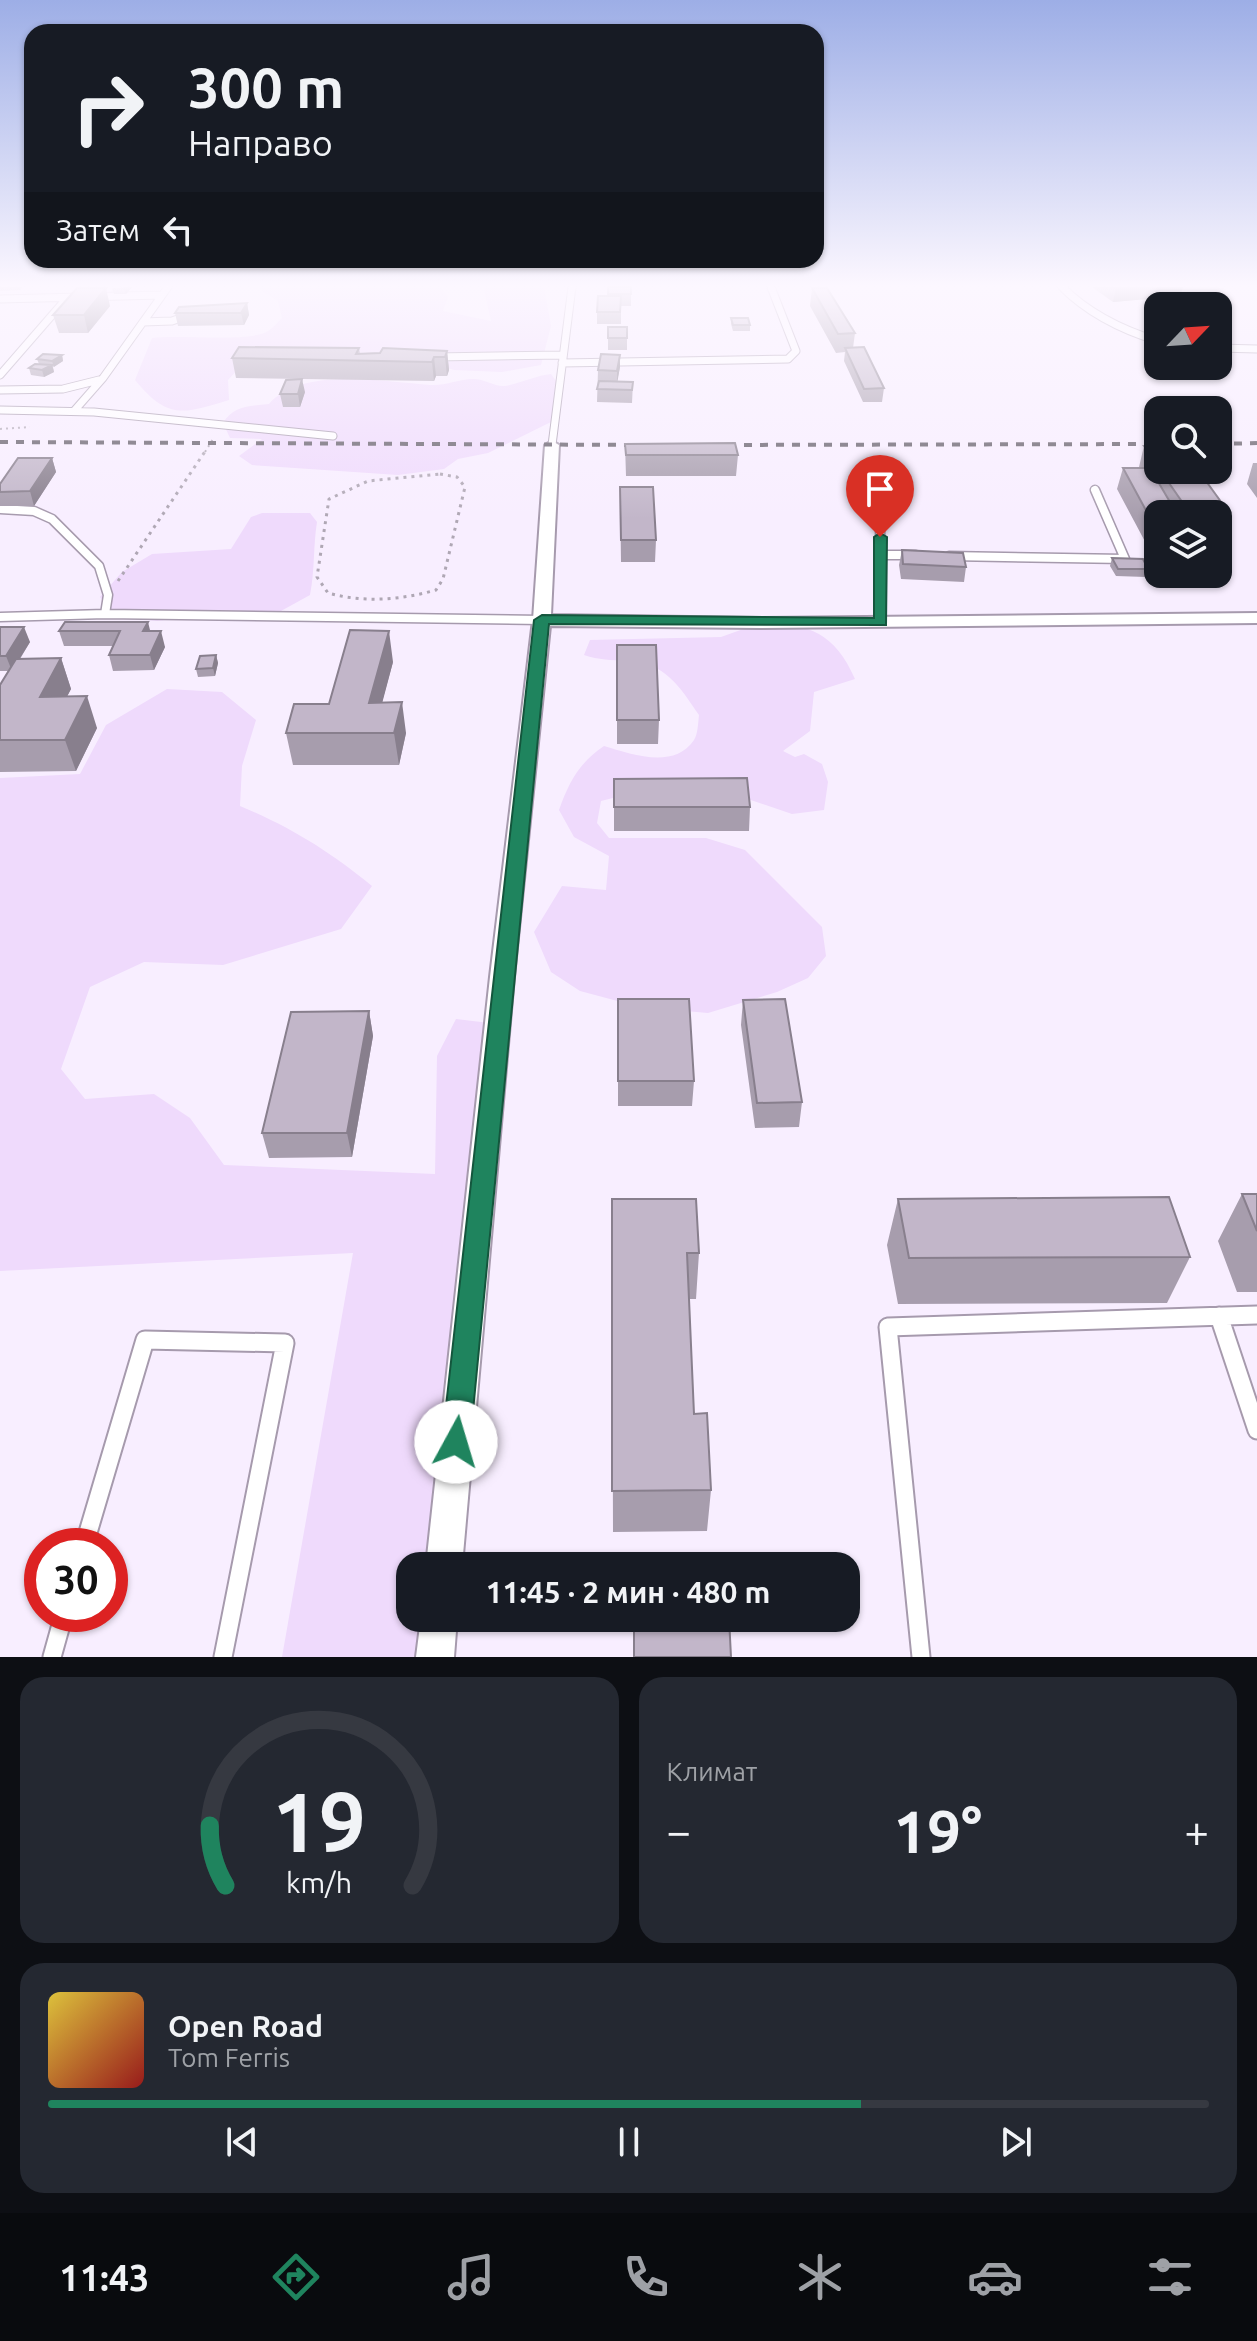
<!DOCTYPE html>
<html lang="ru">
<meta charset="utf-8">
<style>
:root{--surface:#171b24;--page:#242831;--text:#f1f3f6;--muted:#9ea1a6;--line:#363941;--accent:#1f845e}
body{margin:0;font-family:Ubuntu,sans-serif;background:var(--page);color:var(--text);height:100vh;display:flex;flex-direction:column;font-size:30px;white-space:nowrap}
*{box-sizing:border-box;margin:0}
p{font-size:26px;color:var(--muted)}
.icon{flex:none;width:44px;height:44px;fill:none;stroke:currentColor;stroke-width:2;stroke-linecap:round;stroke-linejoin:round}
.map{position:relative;height:1657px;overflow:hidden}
.side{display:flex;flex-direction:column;gap:20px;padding:20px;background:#0d0f14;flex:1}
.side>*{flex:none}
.guide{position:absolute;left:24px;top:24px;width:800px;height:244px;border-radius:24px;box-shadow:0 2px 6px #0004;background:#171b24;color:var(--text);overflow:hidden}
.needle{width:52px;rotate:65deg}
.tools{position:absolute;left:1144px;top:292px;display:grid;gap:16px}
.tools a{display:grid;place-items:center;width:88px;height:88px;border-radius:16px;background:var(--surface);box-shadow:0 2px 6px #0004;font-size:40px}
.speed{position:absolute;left:24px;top:1528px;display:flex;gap:16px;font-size:40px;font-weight:700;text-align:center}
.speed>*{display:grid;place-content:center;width:104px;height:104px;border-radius:50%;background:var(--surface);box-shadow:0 2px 6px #0004;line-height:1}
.speed .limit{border:12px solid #d22;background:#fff;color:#111}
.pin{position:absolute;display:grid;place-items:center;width:68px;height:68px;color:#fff;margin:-82px -34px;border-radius:50% 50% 50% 0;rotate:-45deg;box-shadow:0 0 8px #0007}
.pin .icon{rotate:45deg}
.me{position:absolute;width:88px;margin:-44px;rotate:6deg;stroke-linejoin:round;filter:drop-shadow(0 0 6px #0008)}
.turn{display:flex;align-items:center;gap:28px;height:168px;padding:0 32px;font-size:36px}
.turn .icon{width:104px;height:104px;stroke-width:2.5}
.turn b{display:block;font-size:56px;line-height:68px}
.then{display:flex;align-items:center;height:76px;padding:0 32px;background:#0003;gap:16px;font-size:30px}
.big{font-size:60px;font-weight:700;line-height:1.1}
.side .card{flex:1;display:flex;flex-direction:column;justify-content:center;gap:12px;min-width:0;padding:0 28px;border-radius:24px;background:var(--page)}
.side .dial{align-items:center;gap:0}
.dial svg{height:208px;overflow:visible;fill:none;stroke:var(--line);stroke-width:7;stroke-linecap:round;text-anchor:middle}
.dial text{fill:var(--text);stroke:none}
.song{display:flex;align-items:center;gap:24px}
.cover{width:96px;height:96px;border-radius:12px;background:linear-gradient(135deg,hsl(50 70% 55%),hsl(0 70% 35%))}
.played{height:8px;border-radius:4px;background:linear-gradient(90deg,var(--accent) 70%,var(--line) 70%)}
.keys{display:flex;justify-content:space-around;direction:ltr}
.heat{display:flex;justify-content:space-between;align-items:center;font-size:44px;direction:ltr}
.side .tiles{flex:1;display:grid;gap:20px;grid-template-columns:1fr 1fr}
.card:last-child{grid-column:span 2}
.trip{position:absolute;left:396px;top:1552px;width:464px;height:80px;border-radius:24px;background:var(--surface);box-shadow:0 2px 6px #0004;font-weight:700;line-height:80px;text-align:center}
.tabs{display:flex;height:128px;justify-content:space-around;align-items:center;background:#090b0e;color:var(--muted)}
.tabs .icon{width:56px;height:56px}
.tabs .on{color:var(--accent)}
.tabs b{font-size:36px;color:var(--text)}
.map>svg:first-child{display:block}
.green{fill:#efdafc}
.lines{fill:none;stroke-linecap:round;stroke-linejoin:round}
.service-far2-casing{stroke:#a69aad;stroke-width:9}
.service-far1-casing{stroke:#a69aad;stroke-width:11}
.service-casing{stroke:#a69aad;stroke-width:21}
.minor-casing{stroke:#a69aad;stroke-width:4}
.path-far1{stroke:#afa7b4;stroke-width:2;stroke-dasharray:2 4;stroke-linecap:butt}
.path{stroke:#afa7b4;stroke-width:3;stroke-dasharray:3 5;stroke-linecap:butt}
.service-far2{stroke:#fff;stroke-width:7}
.service-far1{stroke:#fff;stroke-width:8}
.service{stroke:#fff;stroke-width:17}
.minor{fill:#fff;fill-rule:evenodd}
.rail{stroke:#5d5762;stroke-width:4;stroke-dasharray:8 8;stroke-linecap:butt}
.wall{fill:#a79dad}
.shaded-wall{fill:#887f8d}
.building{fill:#c2b6c9;stroke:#887f8d;stroke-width:2}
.route{fill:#1f845e;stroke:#14563d;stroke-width:2}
</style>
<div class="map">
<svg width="1257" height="1657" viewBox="0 0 1257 1657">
<rect width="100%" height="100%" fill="#f8eeff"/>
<path class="green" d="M262,287H440L448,297L443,311L491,321L484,290L487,287H544L551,326L541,365L502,372L454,370L395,353H345L243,364L228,380L229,400C183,414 168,420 135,380L152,338C179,334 249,343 268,331C273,328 278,322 282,318L278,301L262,291Z
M551,374L559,385L555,420L488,453L458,459L444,469L398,475L252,465L239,456L262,439L230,438L223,423C233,406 250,406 269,404C302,366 385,382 430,385C445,386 459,379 473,379C484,379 494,386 503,386C513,386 537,375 551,374Z
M262,513H310L317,522C313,547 315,570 310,595L281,611L214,614L157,621L116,617L100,597L122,572L152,554L231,549L251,517Z
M760,623C809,623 835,633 855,679L814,692L810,731L783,751L795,757L804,754L822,764L828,782L824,810L792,814L736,795L621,796L601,801L597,823L609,838H706L745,850L822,927L826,956L808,978L777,992L708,1013L640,1007L580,991L551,972L534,932L562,886L606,890L609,856L574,837L559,810C569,782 579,763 604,746C631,754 674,770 694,740C698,734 698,723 699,715C679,686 666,663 627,661C611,660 599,660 584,655L590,640L721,637Z
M167,689L222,692L256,720L242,766L240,806C292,828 329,851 372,886L341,929L223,965L144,962L90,987L61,1069L85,1099L154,1094L190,1118L224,1165L435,1174L437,1056L456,1019L498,1024L430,1566H410V1618H422L417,1657H282L353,1253L0,1271V778L80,774L106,725Z"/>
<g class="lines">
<defs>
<path id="service-far2" d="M1062,287C1089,314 1122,330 1158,341
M0,299L162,295
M143,322L172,321L189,315
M1218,348L1257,349
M435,357L563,355
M562,363L788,359L796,351L771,287
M0,375L67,298
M0,390L63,389L99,380
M0,410L94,412L333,436
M74,411L103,378L168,287
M552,445L572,287"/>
<path id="service-far1" d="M0,509L34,511L52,519L99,566L108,595L105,614L542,620
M880,519L881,622
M881,555H916
M949,556L1125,559L1095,490
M0,617L105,614"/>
<path id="service" d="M1219,1316L1257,1430
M84,1546L145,1340L285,1343L223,1657
M52,1657L64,1614
M921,1657L888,1327L1257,1315"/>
<path id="minor" d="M552,441L559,445L551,615L760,618L1257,613V623L760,628L550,626L514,977L462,1566H426L490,977L533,620L545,445Z
M421,1618H457L454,1657H416Z"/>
</defs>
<use href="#service-far2" class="service-far2-casing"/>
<use href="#service-far1" class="service-far1-casing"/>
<use href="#service" class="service-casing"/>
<use href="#minor" class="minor-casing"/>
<path class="path-far1" d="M0,429L30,427
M205,452L213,439"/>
<path class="path" d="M440,474L457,477L465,487L443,579L436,590C401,600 364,603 328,593L317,577L329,499L368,481Z
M118,581L206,450"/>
<use href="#service-far2" class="service-far2"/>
<use href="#service-far1" class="service-far1"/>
<use href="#service" class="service"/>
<use href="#minor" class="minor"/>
<path class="rail" d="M0,442L648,445
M1218,444L1257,443
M712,445L1158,444"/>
</g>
<path class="wall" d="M0,287H23L20,290L0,291Z
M132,287L126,294H114L112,288Z
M607,287H631V306H621V324H597V312L608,296Z
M1092,287H1183L1180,296L1113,302Z
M812,288L855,333L853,348L884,388L882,402H863L844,361L845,352L836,353L810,306Z
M247,303L249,315L244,325L178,326L175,313Z
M110,306L88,333H59L53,315Z
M731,318L750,325V331H733L731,324Z
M608,327H627V350H608Z
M359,348L360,354L447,351L449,370L447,376H436L434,381L236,378L232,358Z
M62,355L63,361L53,367L54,372L44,377L31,375L29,368L39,364L37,359Z
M620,355V367L617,381L633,382L632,403L597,402L598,370Z
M305,392L300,407H283L280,394Z
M625,444L738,455L736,476H626Z
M1144,446H1158V470H1198L1224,506L1218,524V514H1158V549H1149L1117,489L1123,468H1140L1139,467Z
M52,458L56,472L34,506H0V484Z
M1253,463H1257V498L1247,484Z
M620,487L656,540L655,562H621Z
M902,550L966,567L964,582L901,579L899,565Z
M1112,558L1148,569L1146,577L1116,576L1110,566Z
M0,627L30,642L20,659L61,658L71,689L67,696L97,728L76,771L0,772V685L8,671H0Z
M59,631H150L165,647L154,670L113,671L109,655L113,646H64Z
M617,645L659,720L658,744H617Z
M216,655L218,663L215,676L198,677L196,669Z
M393,662L382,702L406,733L399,765H293L286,733Z
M614,779L750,807L749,831H614Z
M618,999L694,1081L692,1106H618Z
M743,1000L802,1102L799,1127L755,1128L741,1025Z
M369,1011L373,1036L352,1157L269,1158L262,1133Z
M1242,1194H1257V1292H1237L1218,1241Z
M612,1199L699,1253L696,1299H689L694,1414L711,1490L707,1531L613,1532Z
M898,1199L1190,1257L1167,1303L898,1304L887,1245Z"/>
<path class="shaded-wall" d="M125,287H132L126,294L124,288Z
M1116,287H1183L1180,296L1113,302Z
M106,288L110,306L88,333L84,315Z
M247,303L249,315L244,325L241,313Z
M447,351L449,370L447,376L445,357Z
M62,355L63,361L54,367L52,361Z
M620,355V367L617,384V371Z
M434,357L436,376L434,381L432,362Z
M52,365L54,372L44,377L42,370Z
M302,379L305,392L300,407L298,394Z
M52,458L56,472L34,506L30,491Z
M148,622L152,638L143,631Z
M24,627L30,642L12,671L6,656Z
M161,631L165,647L154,670L150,655Z
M389,631L393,662L374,734L369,703Z
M216,655L218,663L215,676L213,668Z
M61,658L71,689L51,728L40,697Z
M87,696L97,728L76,771L65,740Z
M402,702L406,733L399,765L394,733Z
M369,1011L373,1036L352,1157L347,1133Z"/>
<path class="building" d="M608,287H631V294H608Z
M77,288H106L84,315H53Z
M812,288H827L855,333L838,334Z
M598,296H621L620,312H597Z
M247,303L241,313H175L179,307Z
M731,318H748L750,325H733Z
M608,327H627V338H608Z
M239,347L359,348L356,354L380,353L383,348L447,351L445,357H434L432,362L232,358Z
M864,347L884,388L864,389L845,348Z
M43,354L62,355L52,361L37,359Z
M601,354L620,355L617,371L598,370Z
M35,364L52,365L42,370L29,368Z
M302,379L298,394H280L286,380Z
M599,381L633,382L632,390L597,389Z
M735,443L738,455H626L625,444Z
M1144,446H1158V466Z
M18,458H52L30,491L0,492V484Z
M1123,468H1150L1177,514H1158V528L1155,527Z
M1160,470H1198L1224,506H1185Z
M620,487H653L656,540H621Z
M902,550L963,553L966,567L903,564Z
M1112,558L1143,559L1148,569H1118Z
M65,622H148L143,631H161L150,655H109L120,631H59Z
M0,627H24L6,656H0Z
M350,630L389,631L369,703L402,702L394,733H286L294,704H329Z
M617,645H656L659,720H617Z
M216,655L213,668L196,669L200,656Z
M61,658L40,697L87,696L65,740H0V685L16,659Z
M747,778L750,807H614V779Z
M618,999H689L694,1081H618Z
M785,999L802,1102L757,1103L743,1000Z
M369,1011L347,1133H262L291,1012Z
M1242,1194H1257V1231Z
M1169,1197L1190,1257L909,1258L898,1199Z
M612,1199H696L699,1253H687L694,1414L707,1413L711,1490L612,1491Z
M634,1618H729L731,1657H634Z"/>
<linearGradient id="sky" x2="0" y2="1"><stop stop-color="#9daee6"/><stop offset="0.55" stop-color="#fcf7ff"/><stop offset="1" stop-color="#fcf7ff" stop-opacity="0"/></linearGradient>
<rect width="1257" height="519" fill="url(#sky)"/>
<path class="route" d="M880,533L887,537L886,625L549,624L470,1442L466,1452L456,1456L446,1452L442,1442L534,620L542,615L874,618V537Z"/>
</svg>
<div class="tools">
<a><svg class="needle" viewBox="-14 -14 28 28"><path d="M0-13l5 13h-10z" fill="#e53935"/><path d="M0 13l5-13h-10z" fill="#9ea1a6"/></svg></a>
<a><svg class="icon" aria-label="search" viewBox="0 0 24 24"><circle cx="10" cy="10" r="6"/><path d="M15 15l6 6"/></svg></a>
<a><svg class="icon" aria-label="layers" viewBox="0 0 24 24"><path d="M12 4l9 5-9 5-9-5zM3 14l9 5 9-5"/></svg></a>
</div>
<div class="speed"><div class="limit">30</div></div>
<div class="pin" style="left:880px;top:537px;background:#d93025"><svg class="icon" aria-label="arrive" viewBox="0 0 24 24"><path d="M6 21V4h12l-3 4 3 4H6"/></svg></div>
<svg class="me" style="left:456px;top:1442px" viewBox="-20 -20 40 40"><circle r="19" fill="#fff"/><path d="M0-13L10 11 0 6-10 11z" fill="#1f845e"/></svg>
<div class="trip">11:45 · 2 мин · 480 m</div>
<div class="guide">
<div class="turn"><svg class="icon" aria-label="right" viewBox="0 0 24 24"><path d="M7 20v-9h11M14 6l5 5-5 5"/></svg><div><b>300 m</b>Направо</div></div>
<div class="then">Затем<svg class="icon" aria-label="left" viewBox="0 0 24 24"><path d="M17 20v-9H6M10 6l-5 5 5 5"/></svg></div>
</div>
</div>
<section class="side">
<div class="tiles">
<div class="card dial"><svg viewBox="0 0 100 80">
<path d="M14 69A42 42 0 1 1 86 69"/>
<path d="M14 69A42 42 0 0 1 8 46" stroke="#1f845e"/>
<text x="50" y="56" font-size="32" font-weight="700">19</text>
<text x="50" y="72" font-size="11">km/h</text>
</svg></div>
<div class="card"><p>Климат</p>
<div class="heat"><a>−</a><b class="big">19°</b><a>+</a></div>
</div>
<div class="card">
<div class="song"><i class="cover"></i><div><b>Open Road</b><p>Tom Ferris</p></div></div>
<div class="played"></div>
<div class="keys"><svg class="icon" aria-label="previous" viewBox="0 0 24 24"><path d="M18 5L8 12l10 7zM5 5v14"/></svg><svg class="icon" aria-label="pause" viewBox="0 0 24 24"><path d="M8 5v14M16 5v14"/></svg><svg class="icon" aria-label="next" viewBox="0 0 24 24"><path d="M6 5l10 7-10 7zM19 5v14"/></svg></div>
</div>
</div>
</section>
<nav class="tabs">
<b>11:43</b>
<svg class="icon on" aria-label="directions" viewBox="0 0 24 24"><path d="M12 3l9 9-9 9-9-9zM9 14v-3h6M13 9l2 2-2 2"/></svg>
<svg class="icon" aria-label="music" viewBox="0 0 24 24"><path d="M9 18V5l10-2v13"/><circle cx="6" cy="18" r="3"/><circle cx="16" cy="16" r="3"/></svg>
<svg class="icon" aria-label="phone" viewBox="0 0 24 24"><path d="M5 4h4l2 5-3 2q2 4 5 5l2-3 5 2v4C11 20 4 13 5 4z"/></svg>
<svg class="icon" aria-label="climate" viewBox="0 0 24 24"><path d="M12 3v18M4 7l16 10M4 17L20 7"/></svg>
<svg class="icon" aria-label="car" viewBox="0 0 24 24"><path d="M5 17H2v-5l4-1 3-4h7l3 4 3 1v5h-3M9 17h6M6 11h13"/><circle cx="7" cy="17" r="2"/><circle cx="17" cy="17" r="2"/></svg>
<svg class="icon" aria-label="filters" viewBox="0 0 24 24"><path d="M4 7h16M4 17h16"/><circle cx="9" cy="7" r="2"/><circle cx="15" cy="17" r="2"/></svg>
</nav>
